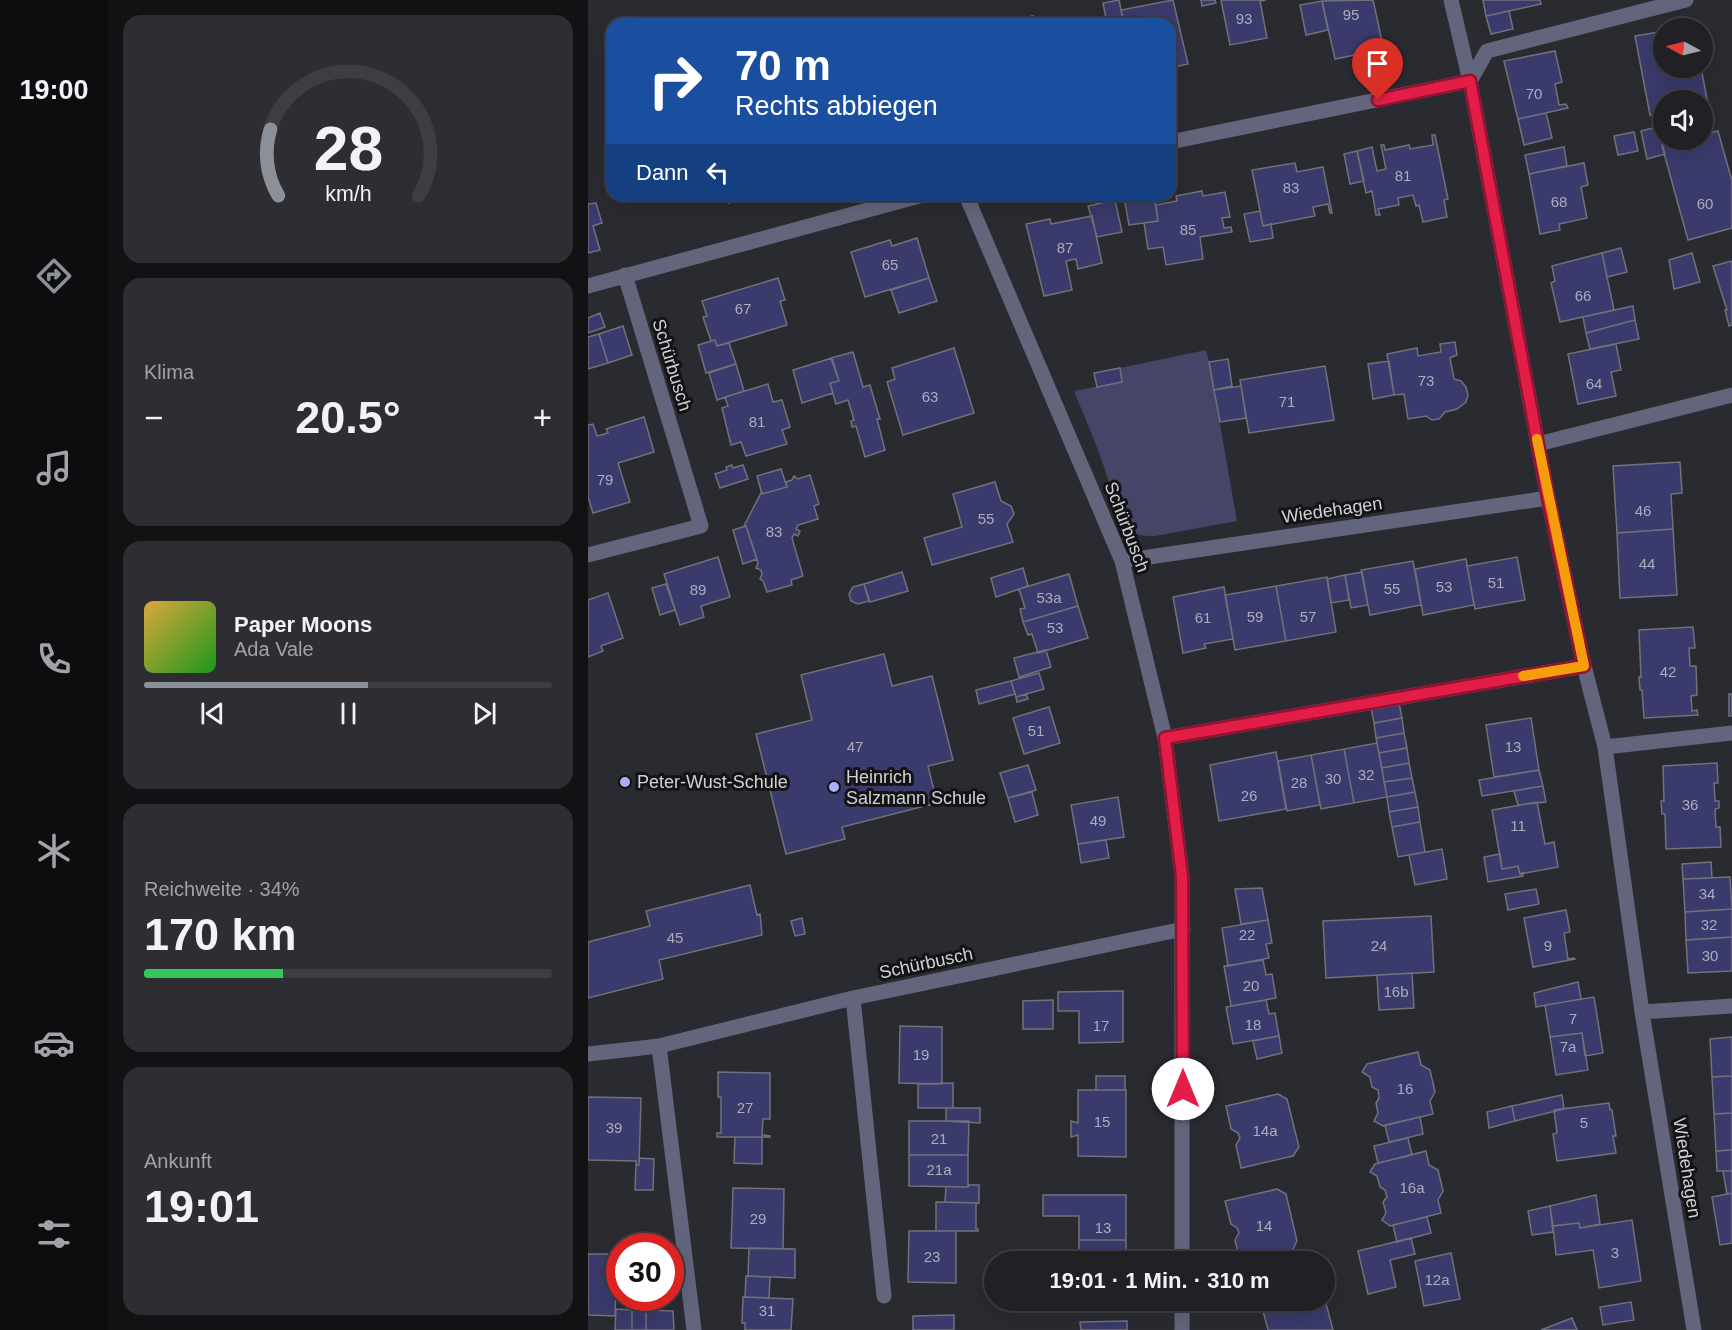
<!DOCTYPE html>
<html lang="de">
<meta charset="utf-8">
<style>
:root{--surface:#202025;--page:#2d2d32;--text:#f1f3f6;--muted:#a2a3a7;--line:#3d3e42;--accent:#8c9099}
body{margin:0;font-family:Arial,sans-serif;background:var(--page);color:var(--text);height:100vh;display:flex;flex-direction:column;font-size:22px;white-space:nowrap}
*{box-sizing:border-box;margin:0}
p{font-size:20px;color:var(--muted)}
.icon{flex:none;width:33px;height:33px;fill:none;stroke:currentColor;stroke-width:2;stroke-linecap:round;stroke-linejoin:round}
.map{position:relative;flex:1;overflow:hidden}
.drawer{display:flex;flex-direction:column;gap:15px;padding:15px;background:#121214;width:480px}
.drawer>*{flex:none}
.top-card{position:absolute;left:18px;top:18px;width:570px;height:183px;border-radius:18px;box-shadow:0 6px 24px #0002,0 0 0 2px var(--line);background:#1a4fa0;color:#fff;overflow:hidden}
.needle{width:39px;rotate:277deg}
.buttons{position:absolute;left:1065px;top:18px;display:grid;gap:12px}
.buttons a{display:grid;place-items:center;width:60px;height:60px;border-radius:50%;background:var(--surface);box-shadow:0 6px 24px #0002,0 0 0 2px var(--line);font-size:30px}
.speed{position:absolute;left:18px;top:1233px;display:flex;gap:12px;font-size:30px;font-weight:700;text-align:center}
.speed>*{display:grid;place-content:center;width:78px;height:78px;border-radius:50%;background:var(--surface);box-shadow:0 6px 24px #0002,0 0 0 2px var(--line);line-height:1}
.speed .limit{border:9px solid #d22;background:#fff;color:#111}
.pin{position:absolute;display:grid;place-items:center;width:51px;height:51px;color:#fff;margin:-62px -26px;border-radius:50% 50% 50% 0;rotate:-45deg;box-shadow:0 0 6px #0007}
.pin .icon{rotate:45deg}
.me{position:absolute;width:66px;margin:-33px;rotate:0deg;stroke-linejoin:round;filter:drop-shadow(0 0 4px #0008)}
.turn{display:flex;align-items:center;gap:21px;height:126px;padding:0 30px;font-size:27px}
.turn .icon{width:78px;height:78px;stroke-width:2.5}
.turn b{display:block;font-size:42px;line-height:51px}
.then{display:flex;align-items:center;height:57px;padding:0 30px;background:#0003;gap:12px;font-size:22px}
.big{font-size:45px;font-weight:700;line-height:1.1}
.drawer .tile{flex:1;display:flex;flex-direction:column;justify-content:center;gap:9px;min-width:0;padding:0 21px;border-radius:18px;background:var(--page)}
.drawer .dial{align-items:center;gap:0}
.dial svg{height:156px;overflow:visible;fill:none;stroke:var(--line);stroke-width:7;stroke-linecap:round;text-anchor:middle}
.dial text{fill:var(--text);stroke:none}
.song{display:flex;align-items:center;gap:18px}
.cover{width:72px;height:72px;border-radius:9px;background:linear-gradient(135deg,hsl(40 70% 55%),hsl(120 70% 35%))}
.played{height:6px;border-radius:3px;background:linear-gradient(90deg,var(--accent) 55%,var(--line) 55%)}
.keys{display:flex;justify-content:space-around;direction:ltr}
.heat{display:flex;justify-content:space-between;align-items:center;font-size:33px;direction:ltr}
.charge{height:9px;border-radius:4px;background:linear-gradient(90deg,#34c759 34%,var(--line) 0)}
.trip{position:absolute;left:396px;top:1251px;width:351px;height:60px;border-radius:30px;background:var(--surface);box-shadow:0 6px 24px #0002,0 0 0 2px var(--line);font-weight:700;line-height:60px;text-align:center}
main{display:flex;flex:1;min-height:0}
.dock{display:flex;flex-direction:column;width:108px;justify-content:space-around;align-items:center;background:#0d0d0f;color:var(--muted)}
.dock .icon{width:42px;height:42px}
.dock .current{color:var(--accent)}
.dock b{font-size:27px;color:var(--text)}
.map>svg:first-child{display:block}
.green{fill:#454667}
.building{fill:#3a3a6c;stroke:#717279;stroke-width:1.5}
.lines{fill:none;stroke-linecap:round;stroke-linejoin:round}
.minor{stroke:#63657d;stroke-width:15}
.route-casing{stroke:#92132f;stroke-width:15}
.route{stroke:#e11d48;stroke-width:10}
.slow{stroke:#f59e0b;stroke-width:10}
.poi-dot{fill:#abaffb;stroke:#131316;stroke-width:2}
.labels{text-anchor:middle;stroke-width:6;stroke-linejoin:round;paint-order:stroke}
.number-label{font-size:15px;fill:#acacbc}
.street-label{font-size:18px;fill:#d2d2d6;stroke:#131316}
.poi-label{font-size:18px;fill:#d2d2d6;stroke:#131316;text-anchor:start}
</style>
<main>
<nav class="dock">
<b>19:00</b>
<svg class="icon current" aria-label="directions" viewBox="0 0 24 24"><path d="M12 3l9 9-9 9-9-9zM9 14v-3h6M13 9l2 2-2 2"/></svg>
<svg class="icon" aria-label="music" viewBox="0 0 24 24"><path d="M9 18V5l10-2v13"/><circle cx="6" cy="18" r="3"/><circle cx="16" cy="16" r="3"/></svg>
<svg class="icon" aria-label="phone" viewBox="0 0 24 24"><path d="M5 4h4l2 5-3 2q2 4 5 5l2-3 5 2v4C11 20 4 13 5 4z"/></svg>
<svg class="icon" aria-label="climate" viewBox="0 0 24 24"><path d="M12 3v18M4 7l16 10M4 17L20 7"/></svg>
<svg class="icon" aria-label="car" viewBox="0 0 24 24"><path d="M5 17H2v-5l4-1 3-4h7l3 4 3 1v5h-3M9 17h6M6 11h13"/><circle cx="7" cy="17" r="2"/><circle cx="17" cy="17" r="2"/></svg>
<svg class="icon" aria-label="filters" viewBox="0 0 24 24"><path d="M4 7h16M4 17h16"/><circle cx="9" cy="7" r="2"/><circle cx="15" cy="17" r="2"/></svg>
</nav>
<section class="drawer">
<div class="tile dial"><svg viewBox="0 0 100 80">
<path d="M14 69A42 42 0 1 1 86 69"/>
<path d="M14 69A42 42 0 0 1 10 35" stroke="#8c9099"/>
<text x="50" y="56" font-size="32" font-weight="700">28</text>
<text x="50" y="72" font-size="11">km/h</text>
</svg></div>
<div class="tile"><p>Klima</p>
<div class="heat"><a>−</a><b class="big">20.5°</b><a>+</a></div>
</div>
<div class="tile">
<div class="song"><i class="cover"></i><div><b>Paper Moons</b><p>Ada Vale</p></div></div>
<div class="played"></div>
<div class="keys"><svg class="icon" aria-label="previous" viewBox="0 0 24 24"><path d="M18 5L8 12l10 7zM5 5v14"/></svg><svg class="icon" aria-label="pause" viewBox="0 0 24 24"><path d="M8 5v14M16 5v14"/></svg><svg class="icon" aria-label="next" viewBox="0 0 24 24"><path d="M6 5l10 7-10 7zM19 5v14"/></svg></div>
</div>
<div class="tile"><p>Reichweite · 34%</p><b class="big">170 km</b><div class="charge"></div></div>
<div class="tile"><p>Ankunft</p><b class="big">19:01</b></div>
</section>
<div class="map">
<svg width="1144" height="1330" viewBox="0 0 1144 1330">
<rect width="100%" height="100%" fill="#2a2a31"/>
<path class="green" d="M618,350L621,362L649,521L567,536C556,536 545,536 538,526C528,514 523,488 518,473C509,445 497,418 486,391L534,382L532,368Z"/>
<path class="building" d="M531,0L536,24H519L515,3Z
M585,0L600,64L582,68V24H536L533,10Z
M613,0H627L628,3L614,6Z
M633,0H678L672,1L679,38L642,45Z
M785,0L795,46L801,45V48L747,59L734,1Z
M895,0H952L953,4L898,16Z
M734,1L740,30L718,35L712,5Z
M921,11L925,29L903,34L898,16Z
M445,16L447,24H409Z
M1105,25V28H1086Z
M1076,31V68H1113L1120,104L1114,105V100H1076V112L1062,115L1047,36Z
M967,51L974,82L967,84L971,105L978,104L980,108L930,119L916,61Z
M958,113L964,138L936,145L930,119Z
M1069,127L1077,154L1059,159L1053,131Z
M1130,131L1144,181V228L1100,240L1074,146L1099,140H1114V135Z
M1046,132L1050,151L1030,155L1026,136Z
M844,135H847L860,199L856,200L859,217L835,222L831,205L828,206L825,195L810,198L811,205L790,209L792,215H788L784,191L778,193L769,151L784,147L789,171L798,169L793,145H796L797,150L821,145L822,149L845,145Z
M976,147L979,166L941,174L937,155Z
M769,151L776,181L762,184L756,154Z
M707,163L709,172L735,167L744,213H742L740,204L725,207L727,216L675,226L664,170Z
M996,163L1000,185L993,187L999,218L971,224L972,230L952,234L941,174Z
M614,191L615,196L637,192L642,217L634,218L636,228L643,227L644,232L612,237L615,259L578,265L575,247L560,249L556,223L570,221L568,205L589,201L588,196Z
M139,195H166L141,203Z
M548,195H566L570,221L541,225L536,197Z
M527,200L534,232L509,237L500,206Z
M8,203L14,223L5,226L12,250L0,253V204Z
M672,211L675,226L683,224L685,238L662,242L656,214Z
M504,216L514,263L490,269L488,259L478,261L484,290L456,296L438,224L462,219L463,224Z
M329,238L341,278L277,297L263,252L302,240L304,246Z
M1033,248L1039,272L1019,277L1014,253Z
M1014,253L1026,310L972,322L963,283L967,281L964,266Z
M1104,253L1112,282L1086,289L1081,260Z
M1144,261V325L1141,326L1137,310H1139L1125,266Z
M190,278L197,300L192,301L199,325L129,346L127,340L123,341L115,317L119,316L114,301Z
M341,278L349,301L311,313L303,290Z
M1045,306L1047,320L998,333L995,317Z
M12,313L17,327L0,333V318Z
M1047,320L1051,339L1002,349L998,333Z
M35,326L44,355L20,363L11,334Z
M11,334L20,363L0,369V337Z
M127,340L129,346L141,343L148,364L118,373L110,345Z
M867,342L869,355L862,358L866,379L873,381L878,387L880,395L878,402L869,409L857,412L851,419L844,420L838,416L820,419L816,394L806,395L799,354L829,348L830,356L853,352L852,344Z
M1028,344L1033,370L1023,372L1028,396L990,404L980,354Z
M366,348L386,413L315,435L299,382L307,379L304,368Z
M265,352L275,387L282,385L292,419H289L297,450L277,457L268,426L264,427L263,421L266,420L260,400L248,404L242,383L251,381L243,358Z
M244,358L251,381L242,383L245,393L214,403L205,370Z
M640,359L644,386L626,390L621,362Z
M801,361L806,395L785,399L780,364Z
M148,364L156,391L129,400L121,373Z
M737,366L746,420L661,433L652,380Z
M532,368L534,382L509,387L506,373Z
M180,384L185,402L194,400L202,427L194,430L199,444L158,456L153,442L143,445L134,408L140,406L137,397Z
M653,386L658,418L632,422L626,390Z
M56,417L66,452L30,463L42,502L5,513L0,497V425L5,424L9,436L20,433L18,429Z
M1092,462L1094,493L1083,494L1085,529L1029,533L1025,466Z
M144,465L145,468L155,465L160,479L132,488L127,474L139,470L138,467Z
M193,469L199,487L174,494L169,476Z
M222,475L231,504L226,506L230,519L210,525L208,529L212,531L210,536L206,534L204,538L215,576L203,580L204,585L179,592L175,581L172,579L174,574L173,570L168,568L170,563L158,526H156L174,491V494L199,487L198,482L204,480L206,476L210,479Z
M407,482L413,501L423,506L426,514L419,524L425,542L344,565L336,538L374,527L365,494Z
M158,526L169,559L155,564L145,530Z
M1085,529L1089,595L1032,598L1029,533Z
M130,557L142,597L113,606L116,617L92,625L76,574Z
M929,557L937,600L887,609L879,566Z
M878,559L886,605L835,615L827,569Z
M825,561L833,605L782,615L773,570Z
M435,568L440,586L408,597L403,578Z
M314,572L320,591L282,602L276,584Z
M774,572L780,605L763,608L757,575Z
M481,574L490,606L435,622L432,609L437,608L431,589Z
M757,575L761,600L743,603L739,579Z
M739,577L748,632L698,641L688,586Z
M78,584L87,610L72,615L64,588Z
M276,584L281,601L270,604L263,601L261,594L265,587Z
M688,586L698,641L647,650L637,595Z
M636,587L645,639L616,644L618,648L595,653L585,597Z
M20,593L35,638L13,646L15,651L0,657V600Z
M490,606L500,638L450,653L444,634L440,635L435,622Z
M1105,627L1107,648H1101L1102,666H1108L1109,695L1103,696L1104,711L1109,710L1110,715L1056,718L1054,690H1052L1051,677H1053L1051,630Z
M458,650L463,667L431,677L426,658Z
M296,654L304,686L344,676L365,760L340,766L349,803L254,827L257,839L198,854L168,734L224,720L213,675Z
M451,673L456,689L428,697L423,681Z
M423,681L427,694L391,704L388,690Z
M438,694L440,699L429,702L428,697Z
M1141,694H1144V716H1141Z
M811,703L814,718L786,723L783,708Z
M461,707L472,743L436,754L425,718Z
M814,718L816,733L788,738L786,723Z
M943,718L951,770L906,777L898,725Z
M816,733L819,748L791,753L788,738Z
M789,743L799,797L766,803L756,749Z
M819,748L821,763L794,768L791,753Z
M756,749L766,803L733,809L723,755Z
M688,752L698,809L631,821L622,765Z
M723,755L732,805L699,811L690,761Z
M821,763L824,778L796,782L794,768Z
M1129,763L1130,783H1126L1127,801H1131V808L1127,809L1128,827H1132L1133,847L1078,849L1077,814H1074L1073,801H1076L1075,766Z
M440,765L448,790L420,798L412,773Z
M951,770L955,786L894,796L891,780Z
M824,778L827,792L799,797L796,782Z
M955,786L958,802L930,805L926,791Z
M444,792L450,815L427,822L420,798Z
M827,792L830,807L801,812L799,797Z
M530,797L536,837L490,844L483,805Z
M949,802L957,844L966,842L970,867L932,874L930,866L914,869L904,810Z
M830,807L832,822L804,827L801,812Z
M832,822L837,852L810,857L804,827Z
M518,840L521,858L493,863L490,844Z
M854,849L859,879L827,885L821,855Z
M912,854L914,869L930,866L932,874L935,873V876L900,882L896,857Z
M1123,862L1124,878L1095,879L1094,864Z
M1142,877L1144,909L1097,912L1095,879Z
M162,885L169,915L172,914L174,935L71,960L75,979L0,998V942L62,926L58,911Z
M674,888L680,920L653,924L647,889Z
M948,889L951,904L920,910L917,894Z
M1144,909V937L1098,940L1097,912Z
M978,910L982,932L976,933L980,959L986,958L987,959L945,967L936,918Z
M843,916L846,972L738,978L735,921Z
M214,918L217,934L207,936L203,921Z
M680,920L684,943L678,944L681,958L640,966L634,928Z
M1144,937V971L1100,973L1098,940Z
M675,960L678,975L684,974L688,998L643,1006L636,966Z
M824,973L826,1008L791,1010L789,975Z
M990,982L993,999L948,1007L946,993Z
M535,991V1042L491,1043V1011H470V992Z
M1006,997L1015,1053L997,1056L994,1033L962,1037L957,1005Z
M465,1000V1029H435V1001Z
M678,1000L681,1014L687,1013L691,1036L645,1044L638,1007Z
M312,1026L354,1027V1084L311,1083Z
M994,1033L1000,1070L968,1075L962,1037Z
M691,1036L694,1053L669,1059L665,1041Z
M1144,1037V1076L1124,1077L1122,1039Z
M830,1052L833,1065L842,1070L847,1092L842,1101L845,1114L795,1126L786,1121L790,1113L788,1103L791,1098L790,1090L784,1087L782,1077L774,1072L779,1064Z
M130,1072L182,1073V1119H175L174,1135L182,1136V1137H129V1133H133V1097H130Z
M508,1076H537V1090H508Z
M1144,1076V1113L1126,1114L1124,1077Z
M365,1083V1108H330V1084Z
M490,1090H538V1157L490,1156V1135L483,1137V1121L490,1123Z
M690,1094L699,1099L711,1147L705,1156L653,1168L648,1145L652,1138L650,1133L643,1129L638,1106Z
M974,1095L976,1109L927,1121L924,1106Z
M0,1097L53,1098L51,1165H48V1161L0,1160Z
M1021,1103L1022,1110H1024L1028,1136H1025L1028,1153L969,1161L965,1134L969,1133L966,1110Z
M924,1106L927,1121L901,1128L899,1112Z
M358,1108H392V1123L358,1121Z
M1144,1113V1150L1128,1151L1126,1114Z
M832,1117L835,1134L801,1142L797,1125Z
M321,1121H381L380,1155H321Z
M147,1137H174V1164L146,1163Z
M820,1138L824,1155L790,1163L786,1146Z
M1144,1150V1171H1129L1128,1151Z
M838,1151L841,1165L850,1170L855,1191L850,1200L853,1213L802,1226L794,1220L798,1213L795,1202L799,1197L797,1190L792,1187L789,1176L782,1172L787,1164Z
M321,1155H380V1187L321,1186Z
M51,1158L66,1159L65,1190H47L48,1165H51Z
M1135,1171H1144V1193L1139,1194Z
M381,1185H391V1203L357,1202L358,1187H380Z
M145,1188L196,1189L195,1249L143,1248Z
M689,1189L698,1194L709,1241L704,1251L652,1262L647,1240L651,1233L649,1228L643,1224L637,1201Z
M1144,1193V1243L1132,1245L1124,1197Z
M455,1195H538V1240H491V1216H455Z
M1008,1195L1012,1224L992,1228L991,1223L965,1226L962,1206Z
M348,1202L391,1203L388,1204V1229H390V1231H348Z
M962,1206L965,1232L944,1235L940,1211Z
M839,1217L843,1233L809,1242L805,1225Z
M1044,1220L1053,1281L1011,1288L1005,1250L968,1255L965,1226L991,1223L992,1228Z
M321,1231H368V1283L320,1282Z
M823,1238L827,1254L802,1260L808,1287L780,1294L770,1251Z
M491,1240H538V1262H491Z
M29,1247H32V1274H28Z
M161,1248L207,1249V1278L160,1276Z
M863,1253L872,1299L836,1306L827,1261Z
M0,1254H29L27,1316L0,1315Z
M158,1276L182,1277L181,1298L157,1297Z
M736,1296L745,1330H680L674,1307L701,1300H736Z
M155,1297L205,1299L203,1330H157V1323H154Z
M1043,1302L1046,1320L1015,1325L1012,1307Z
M28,1309L44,1310V1330H27Z
M44,1310H58V1330H44Z
M58,1310L85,1311L86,1330H58Z
M366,1315V1330H325V1316Z
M984,1318L989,1330H953Z
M539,1321V1330H493L492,1322Z"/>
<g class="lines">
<path class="minor" d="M863,0L882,81L960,498L996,666L1017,747L1054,1012L1106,1330
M582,142L882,81L899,51L1098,0
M378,195L534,561L577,738L594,876V1262
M0,286L335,195
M950,444L1144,395
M0,555L113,526L37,275
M534,561L960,498
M577,738L996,666
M1017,747L1144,733
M265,998L296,1296
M1054,1012L1144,1006
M71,1046L106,1330
M0,1054L71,1046L265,998L595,929
M594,1300V1330"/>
</g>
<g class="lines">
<defs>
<path id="route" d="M595,1089L594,876L577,738L996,666L960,498L882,81L790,100"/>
</defs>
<use href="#route" class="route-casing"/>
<use href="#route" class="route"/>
<path class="slow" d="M935,676L996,666L949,439"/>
</g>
<g class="poi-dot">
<circle cx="37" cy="782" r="6"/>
<circle cx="246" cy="787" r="6"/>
</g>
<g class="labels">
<g class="number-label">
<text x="763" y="20">95</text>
<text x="656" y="24">93</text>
<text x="946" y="99">70</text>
<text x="815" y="181">81</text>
<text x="703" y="193">83</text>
<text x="971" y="207">68</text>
<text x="1117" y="209">60</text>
<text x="600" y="235">85</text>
<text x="477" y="253">87</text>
<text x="302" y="270">65</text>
<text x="995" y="301">66</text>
<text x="155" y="314">67</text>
<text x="838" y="386">73</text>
<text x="1006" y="389">64</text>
<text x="342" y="402">63</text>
<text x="699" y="407">71</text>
<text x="169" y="427">81</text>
<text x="17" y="485">79</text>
<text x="1055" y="516">46</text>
<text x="398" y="524">55</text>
<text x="186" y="537">83</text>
<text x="1059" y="569">44</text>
<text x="908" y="588">51</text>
<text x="856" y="592">53</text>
<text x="804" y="594">55</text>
<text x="110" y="595">89</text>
<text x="461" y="603">53a</text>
<text x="667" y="622">59</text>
<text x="720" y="622">57</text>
<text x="615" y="623">61</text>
<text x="467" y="633">53</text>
<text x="1080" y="677">42</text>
<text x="448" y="736">51</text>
<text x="267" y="752">47</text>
<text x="925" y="752">13</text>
<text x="778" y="780">32</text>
<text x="745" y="784">30</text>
<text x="711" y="788">28</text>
<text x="661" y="801">26</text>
<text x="1102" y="810">36</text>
<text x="510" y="826">49</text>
<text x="930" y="831">11</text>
<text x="1119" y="899">34</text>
<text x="1121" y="930">32</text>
<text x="659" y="940">22</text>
<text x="87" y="943">45</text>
<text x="791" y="951">24</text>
<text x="960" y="951">9</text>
<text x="1122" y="961">30</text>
<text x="663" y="991">20</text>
<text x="808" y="997">16b</text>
<text x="985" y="1024">7</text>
<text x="665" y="1030">18</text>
<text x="513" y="1031">17</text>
<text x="980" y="1052">7a</text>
<text x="333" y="1060">19</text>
<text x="817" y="1094">16</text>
<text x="157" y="1113">27</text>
<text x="514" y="1127">15</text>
<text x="996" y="1128">5</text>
<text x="26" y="1133">39</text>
<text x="677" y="1136">14a</text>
<text x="351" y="1144">21</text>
<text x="351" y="1175">21a</text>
<text x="824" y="1193">16a</text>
<text x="170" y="1224">29</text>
<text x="676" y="1231">14</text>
<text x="515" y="1233">13</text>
<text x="1027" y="1258">3</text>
<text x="344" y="1262">23</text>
<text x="849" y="1285">12a</text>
<text x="179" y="1316">31</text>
</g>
<g class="street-label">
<text transform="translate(84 365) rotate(73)" y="6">Schürbusch</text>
<text transform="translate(744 510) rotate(-8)" y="6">Wiedehagen</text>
<text transform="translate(539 527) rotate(69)" y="6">Schürbusch</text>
<text transform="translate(338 963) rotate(-12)" y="6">Schürbusch</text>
<text transform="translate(1099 1168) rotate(81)" y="6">Wiedehagen</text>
</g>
<g class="poi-label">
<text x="258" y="783">Heinrich<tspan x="258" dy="21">Salzmann Schule</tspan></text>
<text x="49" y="788">Peter-Wust-Schule</text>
</g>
</g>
</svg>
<div class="buttons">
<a><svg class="needle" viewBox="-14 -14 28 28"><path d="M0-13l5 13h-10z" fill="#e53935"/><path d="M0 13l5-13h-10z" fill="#a2a3a7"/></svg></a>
<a><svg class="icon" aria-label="sound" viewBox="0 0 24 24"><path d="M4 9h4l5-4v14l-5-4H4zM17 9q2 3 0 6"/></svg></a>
</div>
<div class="speed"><div class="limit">30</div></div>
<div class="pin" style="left:790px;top:100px;background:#d93025"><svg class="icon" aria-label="arrive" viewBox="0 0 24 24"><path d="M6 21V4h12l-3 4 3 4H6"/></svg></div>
<svg class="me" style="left:595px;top:1089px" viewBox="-20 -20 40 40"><circle r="19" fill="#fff"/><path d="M0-13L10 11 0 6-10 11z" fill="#e11d48"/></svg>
<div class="trip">19:01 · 1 Min. · 310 m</div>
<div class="top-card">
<div class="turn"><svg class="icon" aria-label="right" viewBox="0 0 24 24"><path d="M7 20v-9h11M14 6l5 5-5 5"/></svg><div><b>70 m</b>Rechts abbiegen</div></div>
<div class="then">Dann<svg class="icon" aria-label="left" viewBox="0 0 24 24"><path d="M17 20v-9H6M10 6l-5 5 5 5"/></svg></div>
</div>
</div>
</main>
